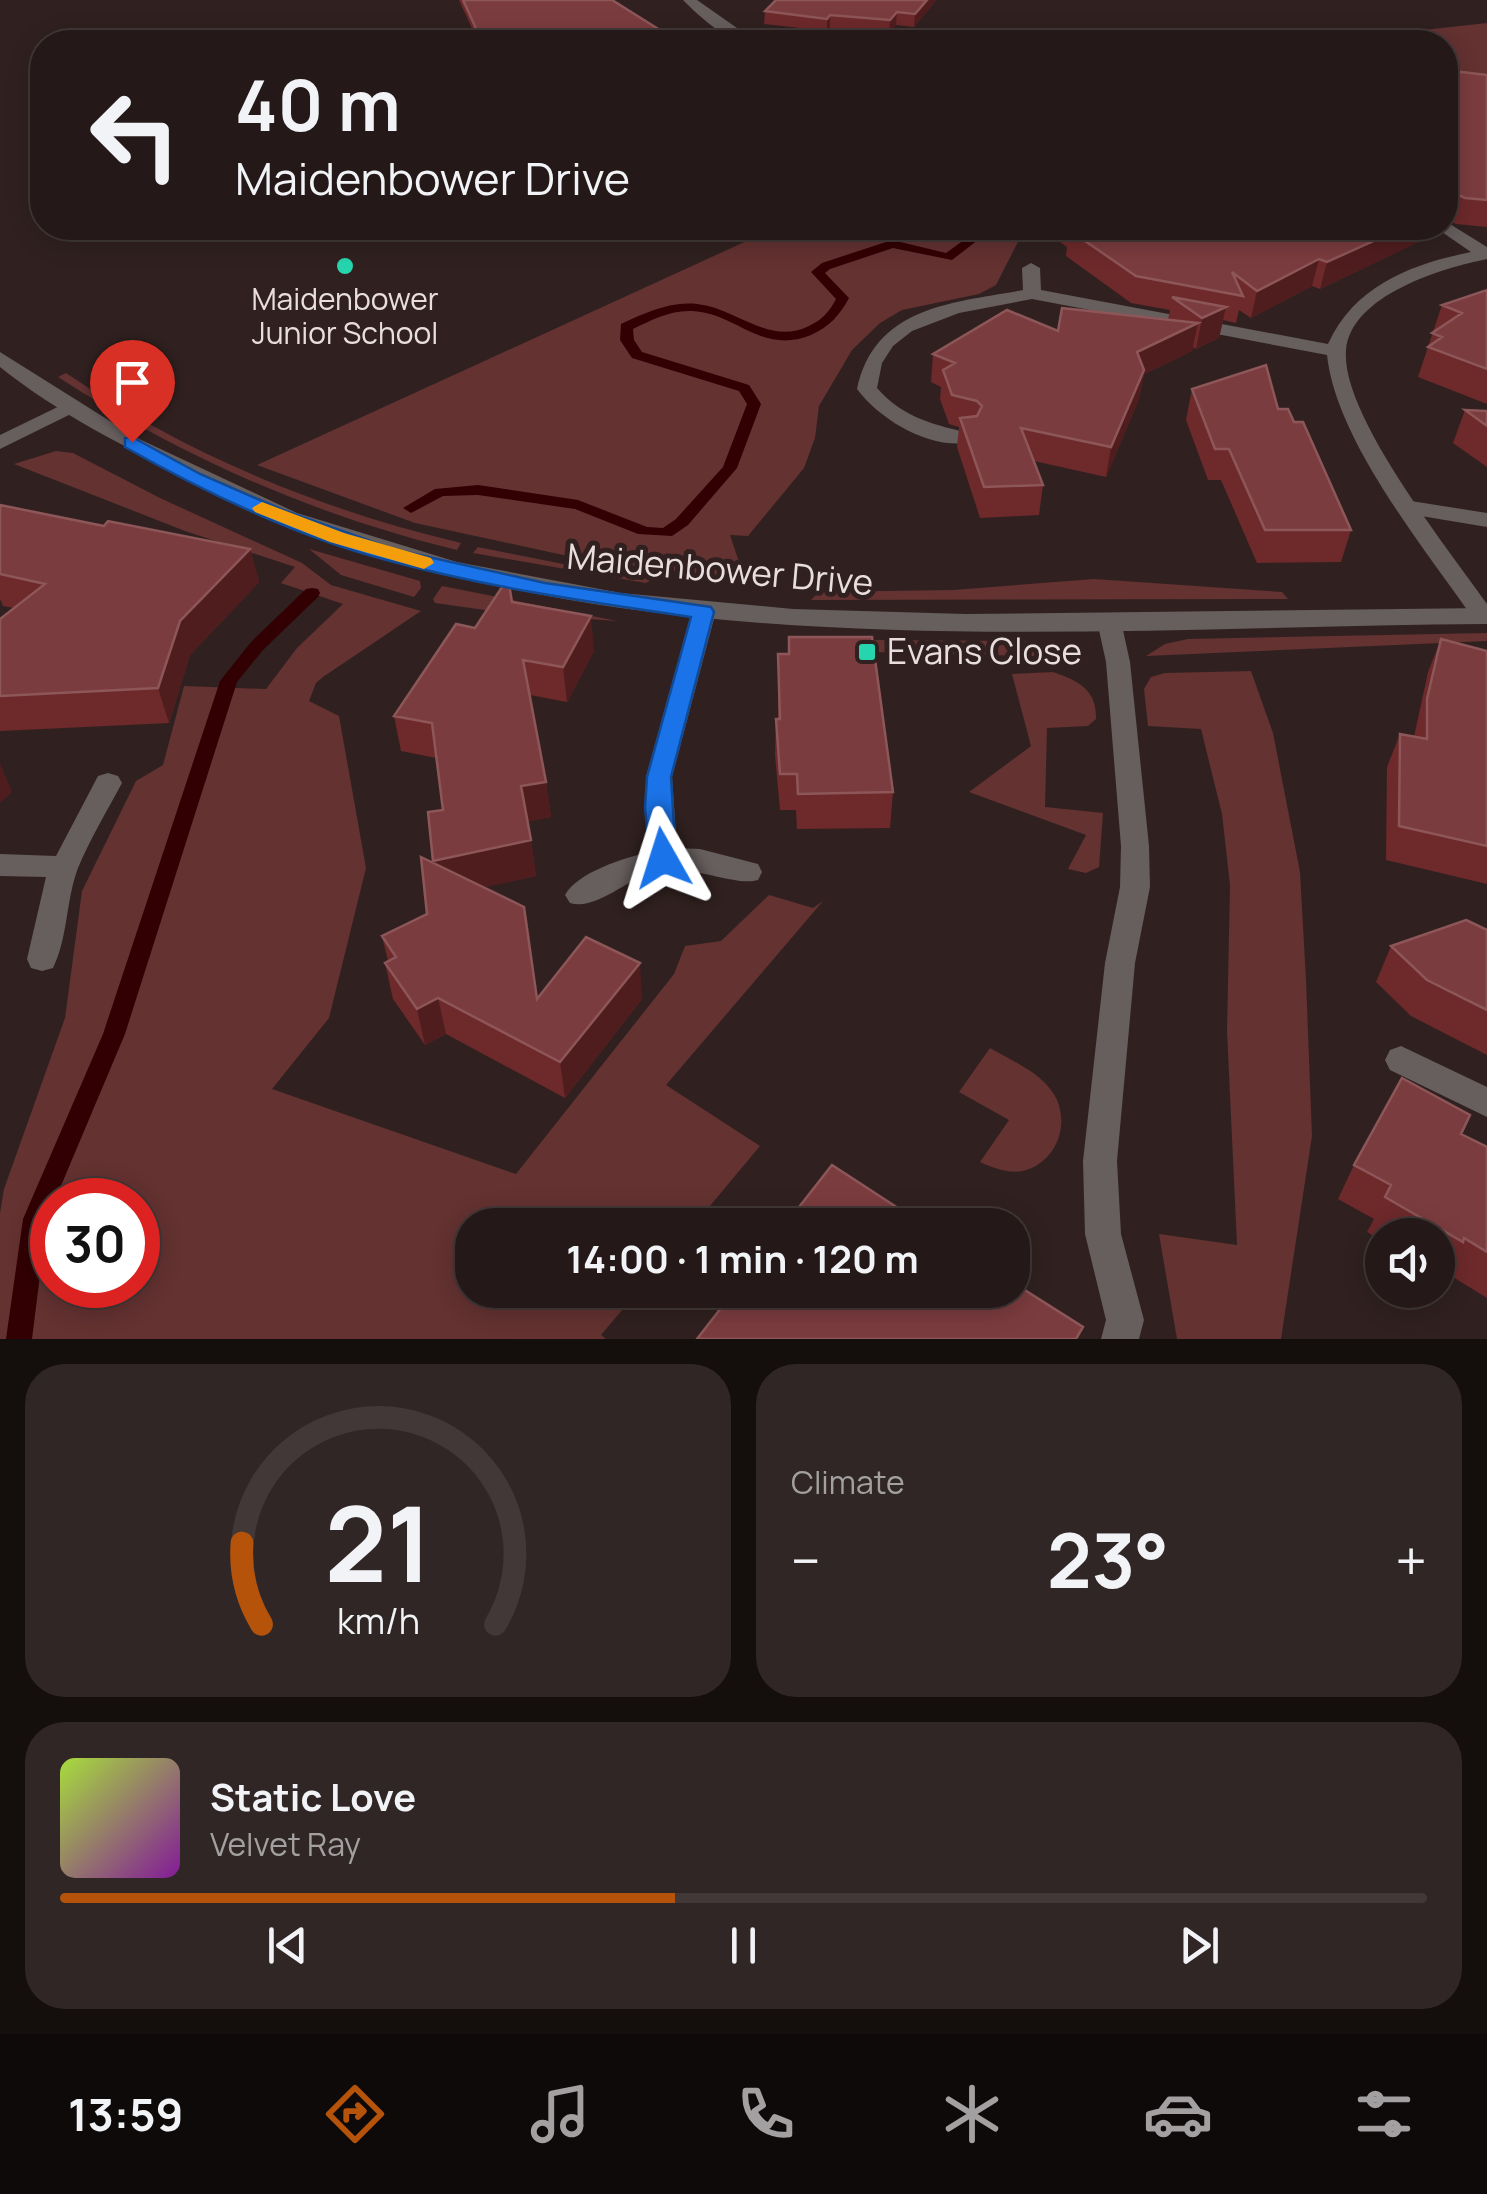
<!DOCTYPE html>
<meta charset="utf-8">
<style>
:root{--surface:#241918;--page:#302625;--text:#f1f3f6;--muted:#a3a0a2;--line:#413837;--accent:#b45309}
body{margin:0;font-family:Manrope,sans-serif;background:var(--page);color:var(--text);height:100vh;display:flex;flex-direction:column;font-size:38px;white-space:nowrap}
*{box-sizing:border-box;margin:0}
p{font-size:32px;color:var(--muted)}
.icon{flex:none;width:55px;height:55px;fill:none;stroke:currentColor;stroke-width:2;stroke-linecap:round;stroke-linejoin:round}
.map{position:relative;height:1339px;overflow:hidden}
.sheet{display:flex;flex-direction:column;gap:25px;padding:25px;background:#140e0d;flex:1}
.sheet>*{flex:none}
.top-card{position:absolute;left:30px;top:30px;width:1428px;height:210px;border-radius:40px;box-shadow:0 5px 25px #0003,0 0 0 2px var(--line);background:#241918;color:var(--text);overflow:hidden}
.tools{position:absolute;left:1365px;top:1218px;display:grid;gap:20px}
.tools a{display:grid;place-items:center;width:90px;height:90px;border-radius:50%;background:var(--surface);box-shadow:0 5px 25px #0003,0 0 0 2px var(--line);font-size:50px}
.speed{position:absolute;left:30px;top:1178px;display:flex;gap:20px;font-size:50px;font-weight:700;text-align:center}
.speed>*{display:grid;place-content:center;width:130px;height:130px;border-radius:50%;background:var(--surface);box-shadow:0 5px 25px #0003,0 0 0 2px var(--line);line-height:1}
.speed .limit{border:15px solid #d22;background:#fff;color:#111}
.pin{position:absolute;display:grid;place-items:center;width:85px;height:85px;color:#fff;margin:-102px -42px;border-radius:50% 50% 50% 0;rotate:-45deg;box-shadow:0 0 10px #0007}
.pin .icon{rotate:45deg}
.me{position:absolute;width:110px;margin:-55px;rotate:354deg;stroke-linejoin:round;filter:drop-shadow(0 0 8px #0008)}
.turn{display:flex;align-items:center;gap:35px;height:210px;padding:0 40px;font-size:45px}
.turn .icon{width:130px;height:130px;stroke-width:2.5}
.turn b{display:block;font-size:70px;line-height:85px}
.big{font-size:75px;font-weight:700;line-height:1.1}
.sheet .card{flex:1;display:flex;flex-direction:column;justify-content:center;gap:15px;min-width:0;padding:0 35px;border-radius:40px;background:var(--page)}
.sheet .dial{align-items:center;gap:0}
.dial svg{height:260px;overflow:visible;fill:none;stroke:var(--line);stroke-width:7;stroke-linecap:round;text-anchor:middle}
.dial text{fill:var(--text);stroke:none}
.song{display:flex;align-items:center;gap:30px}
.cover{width:120px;height:120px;border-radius:15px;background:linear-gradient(135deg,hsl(80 70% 55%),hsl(290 70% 35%))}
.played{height:10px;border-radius:5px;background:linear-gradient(90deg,var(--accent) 45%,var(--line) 45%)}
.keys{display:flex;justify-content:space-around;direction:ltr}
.heat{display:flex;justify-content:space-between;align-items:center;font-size:55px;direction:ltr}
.sheet .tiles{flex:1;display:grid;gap:25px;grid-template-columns:1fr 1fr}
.card:last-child{grid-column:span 2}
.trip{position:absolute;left:455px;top:1208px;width:575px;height:100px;border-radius:40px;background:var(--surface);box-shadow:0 5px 25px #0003,0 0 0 2px var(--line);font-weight:700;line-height:100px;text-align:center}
.menu{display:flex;height:160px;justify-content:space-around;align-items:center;background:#0e0a0a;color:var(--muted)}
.menu .icon{width:70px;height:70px}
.menu .active{color:var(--accent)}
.menu b{font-size:45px;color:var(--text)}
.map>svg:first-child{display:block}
.green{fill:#633231;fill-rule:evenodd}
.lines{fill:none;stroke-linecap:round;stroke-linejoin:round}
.stream{fill:#320003;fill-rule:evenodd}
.service{fill:#675e5e;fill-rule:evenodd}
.minor{fill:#675e5e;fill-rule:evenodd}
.tertiary{fill:#675e5e;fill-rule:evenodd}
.wall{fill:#6e292b}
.shaded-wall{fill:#501d1f}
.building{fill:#7b3c3f;stroke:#8d5658;stroke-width:2.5}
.route{fill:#1a73e8;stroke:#114b97;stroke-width:2.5}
.slow{fill:#f59e0b}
.poi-dot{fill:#26d5ae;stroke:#302120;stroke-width:4}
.labels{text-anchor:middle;stroke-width:10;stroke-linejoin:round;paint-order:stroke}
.far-poi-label{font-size:30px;fill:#e9dede;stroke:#302120}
.street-label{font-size:35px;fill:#e9dede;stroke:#302120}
.poi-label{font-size:35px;fill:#e9dede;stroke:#302120;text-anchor:start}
</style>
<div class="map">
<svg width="1487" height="1339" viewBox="0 0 1487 1339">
<rect width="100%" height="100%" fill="#302120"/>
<path class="green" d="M1487,23V92L1445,89V42H1315Z
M775,228H1025L996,285L979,294L902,310L880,323L852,350L819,406L815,438L804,468L748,536L730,535L745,580L586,560L415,523L257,465Z
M66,373C186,454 321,510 461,543L457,550C313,515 182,457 58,377Z
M56,451L73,453L160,498L302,563L331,585L421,611L323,677L316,683L309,701L339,716L366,868L329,1018L272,1089L516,1174L674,974L685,946L721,941L769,895L813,908L823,901L666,1085L760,1146L694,1225H472V1290H639L601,1335L606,1339H0V1213L4,1189L65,1018L82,891L136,781L163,765L184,686L266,689L297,648L343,604L281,583L295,567L185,531L14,464ZM52,1200H138V1285H52Z
M478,547L578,567L656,577L646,583L473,553Z
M309,549L420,581L421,588L414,597L341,575Z
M1094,579L1282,592L1288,599L811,600L819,592L953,590Z
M442,586L617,621L506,613L435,603L433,599Z
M1487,633V641L1146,656L1165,644L1188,639Z
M869,640L1037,641L1070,657L873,652Z
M1251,671L1273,733L1300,872L1306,980L1312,1136L1281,1339H1177L1159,1234L1237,1245L1227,1031L1230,885L1222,814L1201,729L1148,726L1144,689L1151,677L1165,673Z
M1053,672C1079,681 1097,690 1096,719L1088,726L1047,728L1045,807L1103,813L1099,867L1086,873L1068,869L1086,835L969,792L1031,746L1012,674Z
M990,1048C1014,1062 1045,1074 1057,1100C1069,1128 1055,1161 1026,1170C1011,1175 993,1168 980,1162L1009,1120L959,1092Z"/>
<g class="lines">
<path class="stream" d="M972,228H984L987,233L952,260L893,248L830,269L825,273L849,298C840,315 829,327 811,335C761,355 737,313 692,311C671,310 651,320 633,329L634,340L642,352L749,385L761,404L737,468L688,525L672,536L638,534L575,509L478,495L443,496L411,513L403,508L435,489L478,485L578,500L647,527L663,528L676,519L723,467L747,404L739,391L632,358L620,340L621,324C645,313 670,301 697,304C737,308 768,346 809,326C822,320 830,311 836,299L811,272L822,263L892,240L946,253L975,232Z
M312,588L318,589L320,593L318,597L263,650L237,682L125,1034L55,1200H52L47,1219L32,1339H6L23,1219L103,1034L220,681L251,642L306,589Z"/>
<path class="service" d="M683,0H697L757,42C728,44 702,19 683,0Z
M1411,501L1487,513V527L1403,513L1400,508L1403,503Z
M1109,613L1121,621L1130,662L1149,846L1150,887L1135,963L1117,1161L1121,1234L1144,1320L1139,1339H1101L1106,1320L1085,1234L1083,1161L1105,963L1120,887L1121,846L1106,662L1097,621Z
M1401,1046L1487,1087V1117L1390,1070L1385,1060L1390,1050Z"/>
<path class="minor" d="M1445,221L1487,247V259C1443,268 1350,295 1346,351C1341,415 1449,550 1487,604V623L1475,621C1426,550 1336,441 1327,355L1032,299L959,313L912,331L893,346L882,363L877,388C904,419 936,425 973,434L976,438L973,442C932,451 881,421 857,389C875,306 952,303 1023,290L1022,268L1031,263L1040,268L1041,290L1328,344C1355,285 1412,264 1471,252L1439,230L1445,228Z
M70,401L77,403V411L0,449V435Z
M704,603L716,611L672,777L677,848L700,849L758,864L762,872L758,880C736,887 692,864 657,871C629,877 597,911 570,903L565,895C578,872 624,858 649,852L646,777L692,611Z
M108,773L118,776L122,783C107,811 90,839 78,868C66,899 68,938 53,968L42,971L31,968L27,959L46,877L0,876V854L56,856L98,776Z"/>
<path class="tertiary" d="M0,352L137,438L297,513L457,562L621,593L793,609L966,614L1487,608V624C1200,626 907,648 621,608C507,592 393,562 284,523C253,512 223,494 193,480C126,448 59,414 0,367Z"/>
</g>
<path class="wall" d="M459,0H612L475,35Z
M936,0L914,27L896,25L889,33L830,28L827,31L764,24L765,11Z
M1445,70L1487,75V227L1456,224L1445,218Z
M1062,228H1439L1437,233L1320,289L1312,286L1251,318L1239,310L1236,323L1223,320L1219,338L1196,349L1193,347L1192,351L1144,374L1139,399L1106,477L1034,461L1043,485L1039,515L980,518L957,447L959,427L949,424L940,399L941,387L931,382L933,354L1058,331L1168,320L1170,310L1131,303L1066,256L1067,247L1060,242Z
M1487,290V404L1418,377L1442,305Z
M1192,389L1351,530L1341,562L1257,563L1221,480H1208L1186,420Z
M1465,410L1487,411V467L1453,443Z
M0,505L104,526L250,549L259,582L190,655L169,723L0,731V620L14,608L3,606L0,599Z
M512,602L594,651L567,702L530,695L546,782L551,817L528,821L536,876L484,887L537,999H642L565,1098L446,1034L425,1045L393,999L385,963L388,961L382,936L427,914L443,810L436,758L401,751L394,716L475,628Z
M1441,639L1487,651V884L1386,860L1387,767L1400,734L1414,737L1428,672Z
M778,654L893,792L890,828L797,829L796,810H780L775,755L776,719H778Z
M1487,930V1055L1411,1016L1376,982L1391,946Z
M1461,1134L1487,1147V1298L1445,1272L1443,1276L1438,1273V1235H1382V1241L1367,1232L1374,1219L1338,1199L1354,1165Z"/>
<path class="shaded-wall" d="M927,0H936L914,27L915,14Z
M897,12L896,25L889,33L890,20Z
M830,15V28L827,31V19Z
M1452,192L1445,215V201Z
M1402,228H1439L1437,233L1320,289L1327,262Z
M1319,259L1312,286L1251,318L1257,291Z
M1226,307L1219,338L1196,349L1202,318Z
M1198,323L1192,351L1144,374L1139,399L1106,477L1111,447L1137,352Z
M250,549L259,582L190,655L169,723L158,688L180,621Z
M591,616L594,651L567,702L563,667Z
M0,763L12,792L0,803Z
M546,782L551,817L526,822L521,786Z
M531,840L536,876L440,897L433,861Z
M640,963L642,999L565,1098L560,1062Z
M438,998L446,1034L425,1045L417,1009Z"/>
<path class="building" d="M463,0H612L679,42H427L479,35Z
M776,0H927L915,14L897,12L890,20L830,15L827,19L765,11Z
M1445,70L1487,75V200L1465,198L1452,192L1445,201Z
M1081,228H1402L1327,262L1319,259L1257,291L1232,272L1243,296L1136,276L1069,230Z
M1487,290V369L1428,347L1442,337L1432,333L1462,313L1442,305Z
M1172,297L1226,307L1202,318Z
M1062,308L1198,323L1137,352L1144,370L1111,447L1021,428L1043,485L984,487L960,418L977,416L982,406L977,401L952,395L943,370L955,363L933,354L1007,310L1058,331Z
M1266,365L1278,409H1288L1294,422H1303L1351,530H1265L1229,449H1215L1192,389Z
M1465,410L1487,411V426Z
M0,505L104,526L108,521L250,549L180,621L158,688L0,696V619L45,584L0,574Z
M508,578L512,602L591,616L563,667L523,660L546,782L521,786L531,840L433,861L428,812L443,810L432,723L394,716L456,624L475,628Z
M789,637H872L893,792L798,794L797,774H780L776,719H780L778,654H789Z
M1441,639L1487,651V846L1399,826L1400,734L1427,739V699Z
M421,857L524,907L537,999L586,937L640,963L560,1062L438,998L417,1009L385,963L396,957L382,936L427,914Z
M1466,920L1487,930V1010L1427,980L1391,946Z
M1402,1078L1470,1115L1461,1134L1487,1147V1252L1464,1238L1463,1242L1385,1197L1391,1185L1354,1165Z
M832,1165L924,1225H785Z
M1012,1282L1083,1327L1076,1339H697L735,1290H1012Z"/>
<path class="route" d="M132,437L200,474L283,510L393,549L545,583L711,607L714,612L671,777L676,858L672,865H654L650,858L645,808L647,777L691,617C588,602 484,587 383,559C293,535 206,493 125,447V438Z"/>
<path class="slow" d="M262,502L344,533L431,558L434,563L424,569L330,542L255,512L252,508Z"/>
<g class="poi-dot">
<circle cx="345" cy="266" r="10"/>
<rect x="857" y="642" width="20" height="20" rx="5"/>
</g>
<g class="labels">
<g class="far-poi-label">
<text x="345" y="310">Maidenbower<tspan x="345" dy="34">Junior School</tspan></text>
</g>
<g class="street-label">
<text transform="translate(720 570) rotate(5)" y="12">Maidenbower Drive</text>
</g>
<g class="poi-label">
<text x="887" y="664">Evans Close</text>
</g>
</g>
</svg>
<div class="tools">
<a><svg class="icon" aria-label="sound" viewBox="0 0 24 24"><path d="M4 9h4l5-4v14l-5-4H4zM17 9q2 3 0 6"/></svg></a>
</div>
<div class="speed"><div class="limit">30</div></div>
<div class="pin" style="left:132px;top:442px;background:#d93025"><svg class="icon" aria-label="arrive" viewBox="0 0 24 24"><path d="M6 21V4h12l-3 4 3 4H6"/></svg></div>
<svg class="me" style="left:663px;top:858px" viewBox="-20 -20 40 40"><path d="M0-17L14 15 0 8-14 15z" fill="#1a73e8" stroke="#fff" stroke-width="4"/></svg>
<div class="trip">14:00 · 1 min · 120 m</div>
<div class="top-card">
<div class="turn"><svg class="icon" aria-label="left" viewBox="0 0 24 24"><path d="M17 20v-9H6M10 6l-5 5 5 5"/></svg><div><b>40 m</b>Maidenbower Drive</div></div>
</div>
</div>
<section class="sheet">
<div class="tiles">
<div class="card dial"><svg viewBox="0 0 100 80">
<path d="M14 69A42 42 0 1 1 86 69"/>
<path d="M14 69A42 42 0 0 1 8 44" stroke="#b45309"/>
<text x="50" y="56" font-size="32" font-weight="700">21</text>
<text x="50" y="72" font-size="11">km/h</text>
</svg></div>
<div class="card"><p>Climate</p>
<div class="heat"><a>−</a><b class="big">23°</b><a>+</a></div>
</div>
<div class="card">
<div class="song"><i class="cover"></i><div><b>Static Love</b><p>Velvet Ray</p></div></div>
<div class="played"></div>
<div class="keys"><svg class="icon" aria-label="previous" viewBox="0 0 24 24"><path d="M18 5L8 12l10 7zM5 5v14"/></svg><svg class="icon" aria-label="pause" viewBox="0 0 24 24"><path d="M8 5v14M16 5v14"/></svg><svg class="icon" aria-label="next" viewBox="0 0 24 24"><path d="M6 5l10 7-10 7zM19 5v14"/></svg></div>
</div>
</div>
</section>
<nav class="menu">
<b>13:59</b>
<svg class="icon active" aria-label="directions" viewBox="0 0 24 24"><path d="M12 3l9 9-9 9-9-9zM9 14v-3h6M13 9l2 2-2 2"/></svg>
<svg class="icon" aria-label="music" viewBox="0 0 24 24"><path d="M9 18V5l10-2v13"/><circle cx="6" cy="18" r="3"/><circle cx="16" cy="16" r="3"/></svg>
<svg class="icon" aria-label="phone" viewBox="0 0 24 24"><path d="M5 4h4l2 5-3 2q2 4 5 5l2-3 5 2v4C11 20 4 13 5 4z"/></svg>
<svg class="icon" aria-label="climate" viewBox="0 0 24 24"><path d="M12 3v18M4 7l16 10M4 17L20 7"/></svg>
<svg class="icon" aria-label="car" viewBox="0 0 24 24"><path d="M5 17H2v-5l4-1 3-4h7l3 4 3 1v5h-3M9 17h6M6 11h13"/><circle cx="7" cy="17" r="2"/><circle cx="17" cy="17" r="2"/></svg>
<svg class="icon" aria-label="filters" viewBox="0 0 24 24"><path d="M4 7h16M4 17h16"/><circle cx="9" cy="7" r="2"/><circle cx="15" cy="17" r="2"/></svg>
</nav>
